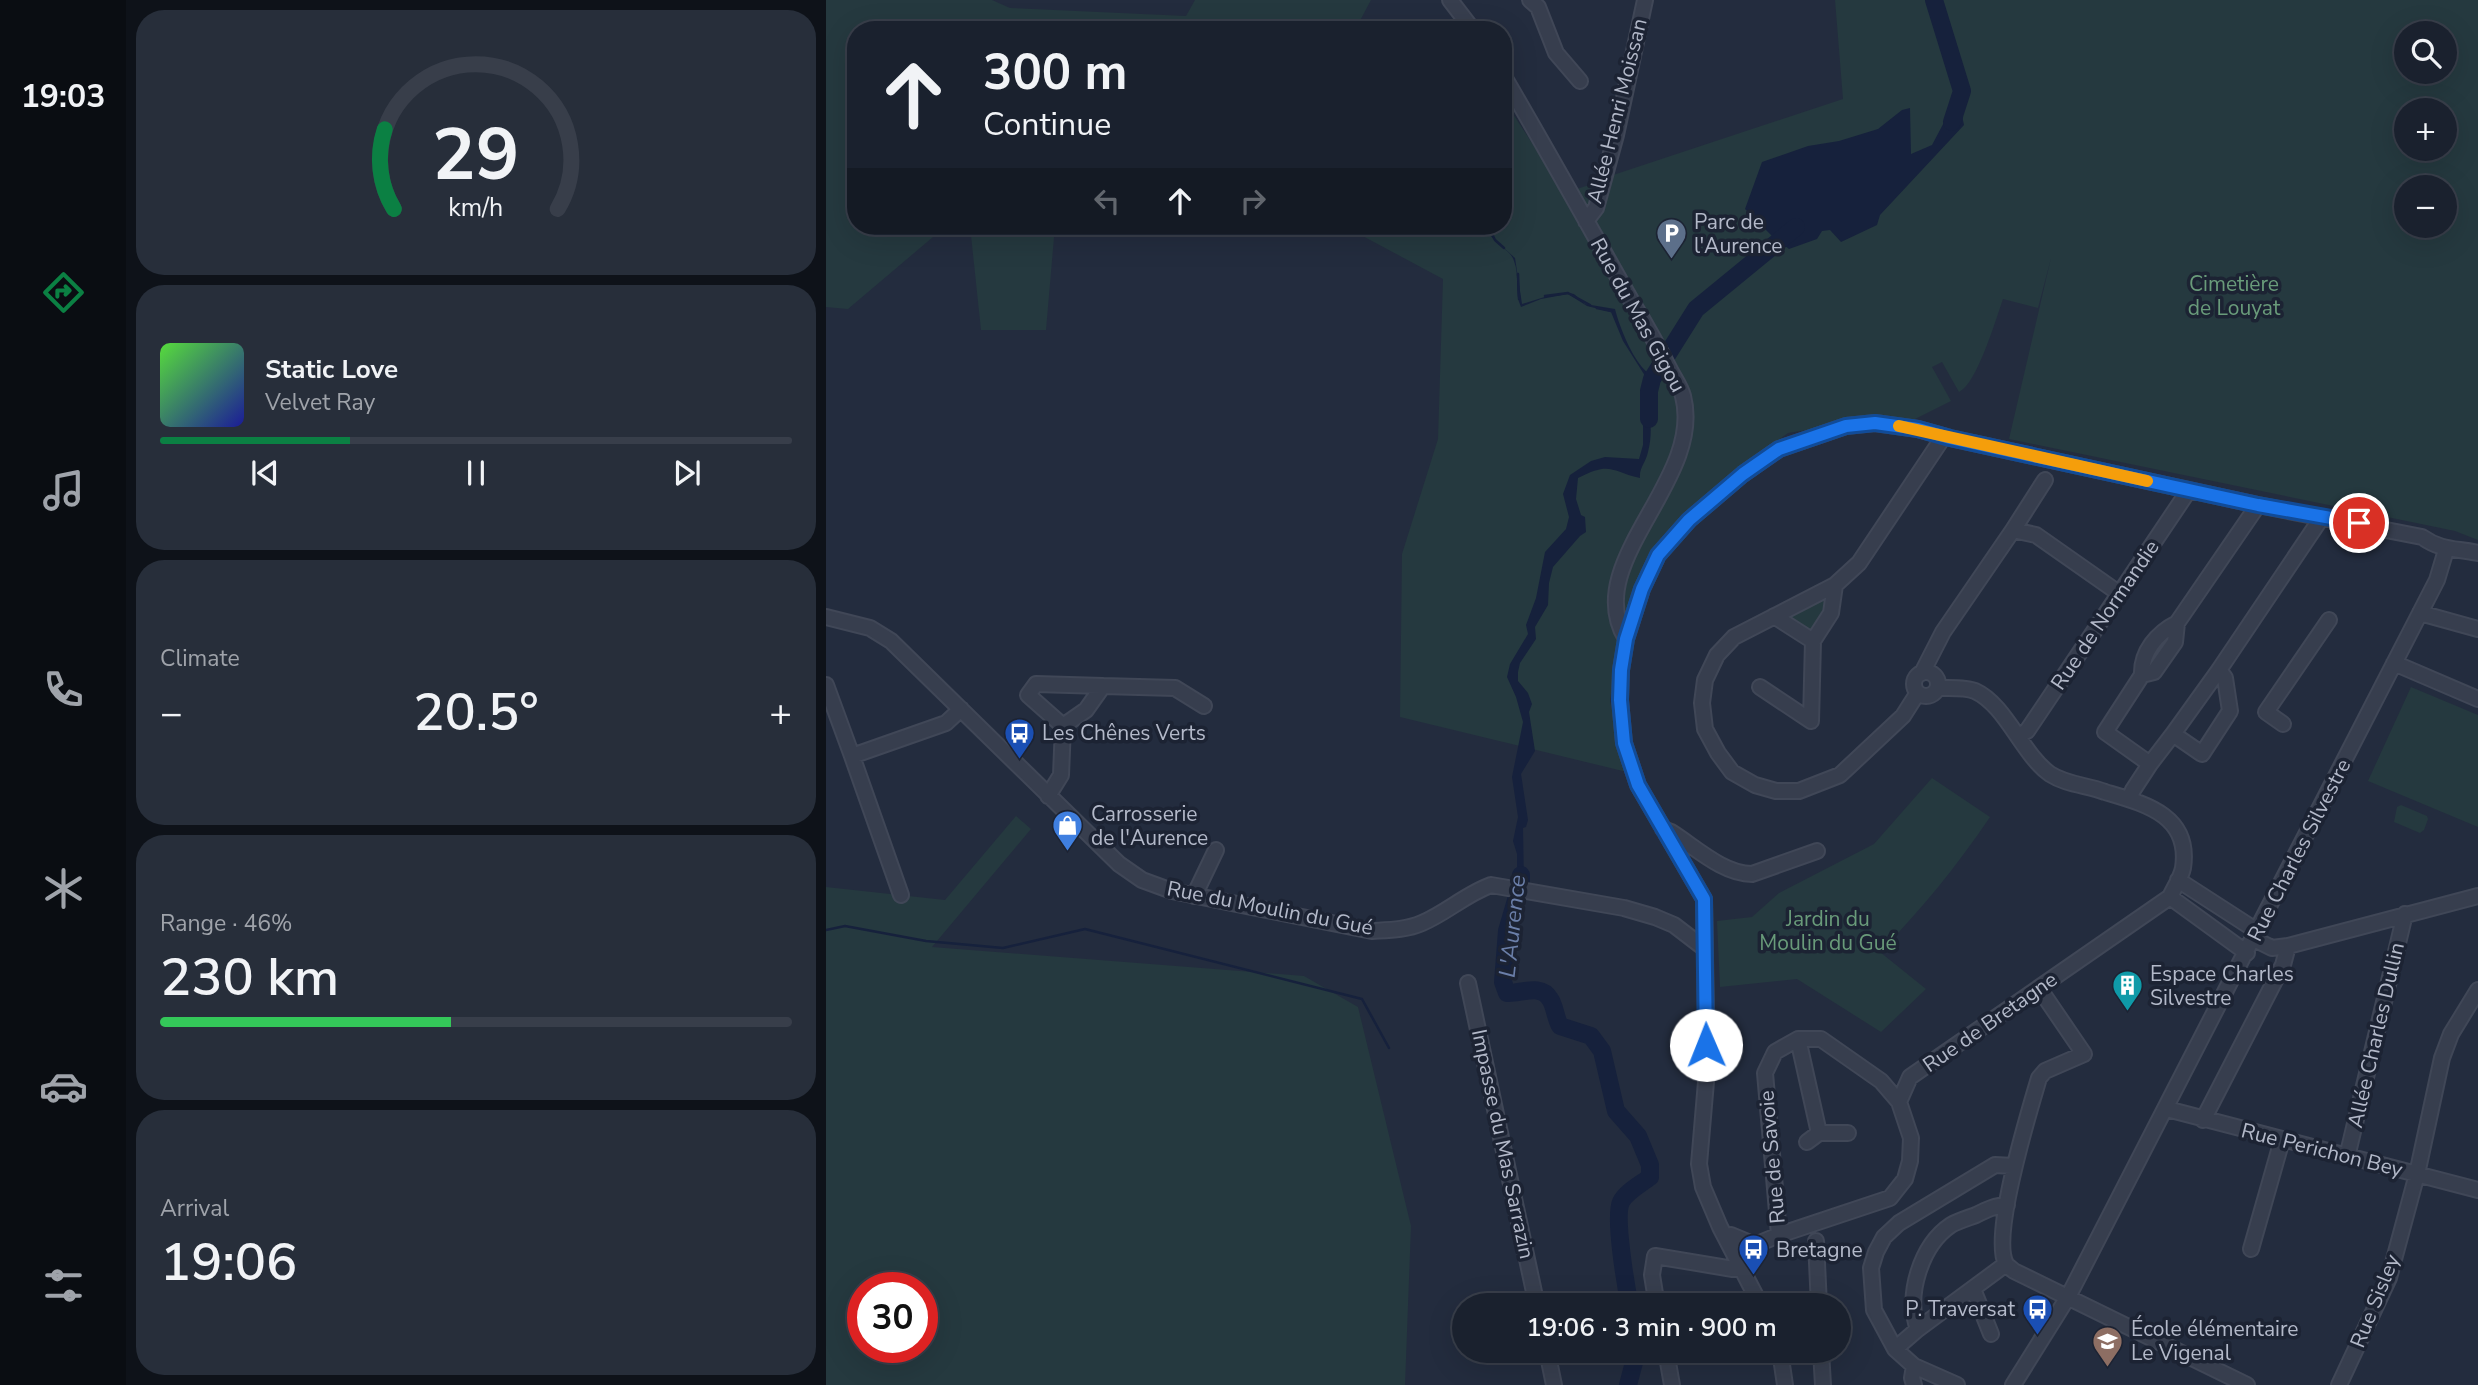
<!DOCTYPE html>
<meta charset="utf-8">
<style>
:root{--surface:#1a212e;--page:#272e3a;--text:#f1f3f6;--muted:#9fa3aa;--line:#383e4a;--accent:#0b8043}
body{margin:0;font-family:"Nunito Sans",sans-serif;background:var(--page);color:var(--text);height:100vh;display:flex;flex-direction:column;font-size:26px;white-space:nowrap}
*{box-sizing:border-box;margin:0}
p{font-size:23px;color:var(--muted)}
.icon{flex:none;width:38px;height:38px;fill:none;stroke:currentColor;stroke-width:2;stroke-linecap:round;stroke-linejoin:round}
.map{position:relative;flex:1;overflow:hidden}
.side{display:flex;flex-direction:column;gap:10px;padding:10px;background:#0e1219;width:700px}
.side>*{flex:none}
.top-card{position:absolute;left:21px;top:21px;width:665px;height:214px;border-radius:28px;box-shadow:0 7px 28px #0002,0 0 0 2px var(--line);background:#1a212e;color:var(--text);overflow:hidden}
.buttons{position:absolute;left:1568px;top:21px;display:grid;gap:14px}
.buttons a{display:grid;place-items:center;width:63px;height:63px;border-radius:50%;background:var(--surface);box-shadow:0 7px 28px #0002,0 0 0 2px var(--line);font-size:35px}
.speed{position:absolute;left:21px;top:1272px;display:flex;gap:14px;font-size:35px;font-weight:700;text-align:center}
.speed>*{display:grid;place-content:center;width:91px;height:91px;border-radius:50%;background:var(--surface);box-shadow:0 7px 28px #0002,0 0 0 2px var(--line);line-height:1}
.speed .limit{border:10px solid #d22;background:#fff;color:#111}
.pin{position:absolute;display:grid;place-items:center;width:60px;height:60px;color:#fff;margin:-30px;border:4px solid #fff;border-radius:50%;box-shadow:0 2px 7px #0007}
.me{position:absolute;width:77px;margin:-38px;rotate:359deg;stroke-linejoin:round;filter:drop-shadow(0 0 5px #0008)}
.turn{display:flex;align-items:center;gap:24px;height:147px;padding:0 21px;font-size:32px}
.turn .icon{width:91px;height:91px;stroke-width:2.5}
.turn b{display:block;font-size:49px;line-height:60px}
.lanes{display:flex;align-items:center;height:66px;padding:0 21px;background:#0003;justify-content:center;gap:35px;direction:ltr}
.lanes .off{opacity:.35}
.big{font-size:52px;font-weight:600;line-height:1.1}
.side .widget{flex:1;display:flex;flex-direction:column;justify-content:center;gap:10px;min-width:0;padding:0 24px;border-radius:28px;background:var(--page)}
.side .dial{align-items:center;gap:0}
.dial svg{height:182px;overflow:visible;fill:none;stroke:var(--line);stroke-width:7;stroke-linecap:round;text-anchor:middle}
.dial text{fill:var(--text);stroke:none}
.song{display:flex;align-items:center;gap:21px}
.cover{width:84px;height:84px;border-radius:10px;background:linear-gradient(135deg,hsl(110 70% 55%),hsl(240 70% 35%))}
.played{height:7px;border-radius:4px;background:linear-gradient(90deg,var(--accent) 30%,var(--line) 30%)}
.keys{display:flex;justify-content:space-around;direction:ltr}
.heat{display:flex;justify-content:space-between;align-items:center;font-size:38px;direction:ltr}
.charge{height:10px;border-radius:5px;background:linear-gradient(90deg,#34c759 46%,var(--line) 0)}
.trip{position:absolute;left:626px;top:1293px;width:399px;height:70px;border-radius:35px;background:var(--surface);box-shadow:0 7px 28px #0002,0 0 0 2px var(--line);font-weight:600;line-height:70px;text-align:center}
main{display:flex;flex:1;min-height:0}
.dock{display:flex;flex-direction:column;width:126px;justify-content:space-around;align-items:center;background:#0a0d12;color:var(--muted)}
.dock .icon{width:49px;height:49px}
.dock .current{color:var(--accent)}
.dock b{font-size:32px;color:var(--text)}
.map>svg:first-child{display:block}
.green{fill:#25393f;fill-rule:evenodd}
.water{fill:#16213c}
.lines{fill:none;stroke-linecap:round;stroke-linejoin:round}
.stream{stroke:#16213c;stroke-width:2.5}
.river{stroke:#16213c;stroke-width:18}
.minor-casing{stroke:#404757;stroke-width:18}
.minor{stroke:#373e4e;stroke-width:14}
.route-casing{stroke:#114b97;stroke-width:18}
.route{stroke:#1a73e8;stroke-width:12}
.slow{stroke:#f59e0b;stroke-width:12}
.labels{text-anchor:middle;stroke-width:7;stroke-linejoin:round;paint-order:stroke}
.street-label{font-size:21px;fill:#b3b9c9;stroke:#1c2333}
.poi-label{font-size:21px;fill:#b3b9c9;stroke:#1c2333;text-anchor:start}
.park-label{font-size:21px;fill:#699b7a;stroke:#1c2333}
.water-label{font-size:23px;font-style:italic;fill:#6b7fa9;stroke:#1c2333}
</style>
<main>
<nav class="dock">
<b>19:03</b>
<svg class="icon current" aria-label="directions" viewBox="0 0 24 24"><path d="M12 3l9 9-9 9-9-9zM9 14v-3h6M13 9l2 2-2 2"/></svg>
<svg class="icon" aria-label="music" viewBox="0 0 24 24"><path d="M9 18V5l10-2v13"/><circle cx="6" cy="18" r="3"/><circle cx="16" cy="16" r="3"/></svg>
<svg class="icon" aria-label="phone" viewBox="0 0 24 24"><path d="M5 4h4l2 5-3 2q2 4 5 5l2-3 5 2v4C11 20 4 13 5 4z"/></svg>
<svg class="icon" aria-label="climate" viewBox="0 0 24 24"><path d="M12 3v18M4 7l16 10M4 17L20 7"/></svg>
<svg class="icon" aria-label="car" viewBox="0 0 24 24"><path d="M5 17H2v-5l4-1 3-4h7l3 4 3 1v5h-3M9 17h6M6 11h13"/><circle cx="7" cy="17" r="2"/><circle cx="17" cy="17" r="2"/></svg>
<svg class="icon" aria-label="filters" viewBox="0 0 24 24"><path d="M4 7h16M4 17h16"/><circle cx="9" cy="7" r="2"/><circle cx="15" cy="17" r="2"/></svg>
</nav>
<section class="side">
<div class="widget dial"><svg viewBox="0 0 100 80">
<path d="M14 69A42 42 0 1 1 86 69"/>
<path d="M14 69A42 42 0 0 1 10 34" stroke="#0b8043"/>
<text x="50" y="56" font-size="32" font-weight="700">29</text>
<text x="50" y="72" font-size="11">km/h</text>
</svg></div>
<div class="widget">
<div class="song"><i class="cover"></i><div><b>Static Love</b><p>Velvet Ray</p></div></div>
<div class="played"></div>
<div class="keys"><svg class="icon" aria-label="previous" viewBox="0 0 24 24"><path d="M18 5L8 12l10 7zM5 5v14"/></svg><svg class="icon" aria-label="pause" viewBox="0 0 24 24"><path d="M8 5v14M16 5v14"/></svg><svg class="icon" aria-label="next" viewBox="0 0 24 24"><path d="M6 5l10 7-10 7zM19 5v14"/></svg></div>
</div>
<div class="widget"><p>Climate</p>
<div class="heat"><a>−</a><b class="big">20.5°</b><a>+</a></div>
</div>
<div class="widget"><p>Range · 46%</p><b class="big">230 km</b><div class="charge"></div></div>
<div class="widget"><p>Arrival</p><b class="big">19:06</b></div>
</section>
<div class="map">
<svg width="1652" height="1385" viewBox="0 0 1652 1385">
<rect width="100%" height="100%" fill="#232c3e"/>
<path class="green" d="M0,0H166L184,8L360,16L369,0H545L529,30H30V226H120L22,309L0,307Z
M1009,0H1652V540L1629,531L1183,439L1225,258L1212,308L1177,299C1170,319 1151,384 1133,392L1116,362L1106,367L1125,401L1085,421L1051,419L962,433L903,476L838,537L794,629L784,701L801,772L574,717L576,554L612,439L617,279L518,226H677V99L739,193L763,185V183L1017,99ZM1580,33H1619V72H1580ZM1580,110H1619V149H1580ZM1580,187H1619V226H1580Z
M144,226H229L220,330H155Z
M995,597L1001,601V609L985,633L961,617Z
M1585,687L1652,715V827L1542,781Z
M1106,778L1164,817C1131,866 1095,910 1054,952L1100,989L1055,1032L971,979L894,987L891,921L926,917L953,893L1048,844Z
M1575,805L1601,816L1602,819L1598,830L1594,833L1568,822L1571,807Z
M190,816L205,829L106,947L478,976L532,1007L585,1226L579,1385H0V887L119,900ZM37,1288H96V1348H37Z"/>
<path class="water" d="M1132,96L1138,125L1054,215L1051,225L1015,242L1004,230L996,231L991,239L963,249L946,236L919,209L936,162L982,146L1013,141L1052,129L1076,110L1084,108L1085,154L1106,145Z
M660,226L669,240L689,258L696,304L725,295L742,293L748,294L759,304L789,309C793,326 809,366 824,374L832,361L835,364C813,401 831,418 822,452C820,462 813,468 814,478C784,471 785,461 752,478L750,499L755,515L759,517L760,532L754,536L727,567L723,583L722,605L709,627L710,639L694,663L692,672V681L702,693L706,704L703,712L709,751L695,774L702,820L700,827L697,828L698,884L691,883V854L687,841L692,817L686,777L697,722L690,697L681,677L684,664L702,634L700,625L710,598L719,552L740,529L743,517L737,494L744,475L765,461L779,457L813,459L817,445V418L821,379L797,341L785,312L761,306L742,294L715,299L695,307C688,293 694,276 688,261C684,248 666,245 660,226Z
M686,896L691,897C684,921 669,970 681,993C694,994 715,983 724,999C729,1006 729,1017 734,1026L765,1036L776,1051L790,1111L812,1136L824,1165V1177C815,1184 800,1192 795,1202C788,1217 800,1287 804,1305H799C795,1288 784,1213 791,1200C798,1188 812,1182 821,1174V1171L809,1137L792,1122L786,1113L774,1052C761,1034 750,1038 733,1028C718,1008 732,999 701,992C692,997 683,1001 674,993L675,947Z"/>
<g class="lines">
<path class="stream" d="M662,226L669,240L678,248
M692,274L693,299
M719,296L742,293L764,305
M771,308L785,311
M0,930L19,926L100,941L177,948L259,929L536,999L563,1048"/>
<path class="river" d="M1108,0L1136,91L1126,122
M823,419V391L826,379L870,309L970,227
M695,875V883L681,931L677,982L681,993C694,994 715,983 724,999C729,1006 729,1017 734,1026L765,1036L776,1051L790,1111L812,1136L824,1165V1177C815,1184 800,1192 795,1202C788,1217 800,1287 804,1306
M802,1385L811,1351"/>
<defs>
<path id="minor" d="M624,0L647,30
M704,0L712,7L730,53L754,81
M677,75C721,150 763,226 806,302C820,325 833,348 845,372C849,379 855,388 857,396C879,481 754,562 800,639
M760,221L770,208L790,135L819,0
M1187,530L1219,480
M1594,613L1652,629
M948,616L987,641L1005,613L1009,585
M0,617L44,628L65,641L293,864L316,880L346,891L546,931C562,930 580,930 596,923C620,913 640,894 665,885L798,908L829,917L848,925L878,948
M1568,663L1652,699
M1393,670L1399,678L1404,711L1376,754L1347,734L1393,670L1496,517
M1088 684a12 12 0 1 1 24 0a12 12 0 1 1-24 0Z
M1096,673L1117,632L1187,530L1210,535L1294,594
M1316,675L1328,672L1349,642L1351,623L1432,505
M1316,675C1315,652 1331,633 1351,623
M0,685L26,756L120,723L135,709
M934,687L985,721L987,641
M1091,694L1077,716L1014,775L973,791H950L929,785L906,772L892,753L879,729L876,703L879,680L891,655L908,637L1009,585L1033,563L1118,436
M1457,724L1440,712L1503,620
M237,726L202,695L210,684L277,686
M1192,736L1201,731L1363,490
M26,756L75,895
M1324,764L1347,734
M222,796L235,775L237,726L260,710L277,686L349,688L378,706
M1303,799L1307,790L1324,764L1279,732L1316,675
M837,829L845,832C869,847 897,874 926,874L991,851
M1352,880L1431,931
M368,896L390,850
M1344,897L1421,953
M1428,939L1446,948L1462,946L1652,896
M642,983L711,1306
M1213,988L1258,1054L1219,1071L1213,1078C1203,1112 1165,1235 1180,1264C1180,1265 1187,1270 1188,1271L1421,1385
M972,1039L993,1133H1022
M1341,1109L1652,1190
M1377,1120L1457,965L1462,946
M981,1142L993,1133
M1521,1157L1579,914
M953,1235L939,1073L949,1052L972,1039H995L1055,1081L1073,1102
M901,1237L905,1235L929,1245L913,1259
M990,1241L993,1306
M929,1245L953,1235L1064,1198L1079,1179L1084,1161L1085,1138L1073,1102L1084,1077L1344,897C1348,888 1355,878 1357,868C1365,815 1319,804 1279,792C1261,785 1241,785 1224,774C1196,754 1180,705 1149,691C1140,687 1123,688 1112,688
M1425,1249L1456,1140
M1147,1289L1165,1334
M831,1306L826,1275L829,1256L907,1269L916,1268
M935,1306L894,1227L877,1187L873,1164L881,1070L878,899L812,785L798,743L794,700L795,670L800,639L816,589L832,555L863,520L917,474L953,449L1020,426L1049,423L1092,429L1124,438L1432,505L1596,537C1616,551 1629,548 1652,553
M1092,1329C1079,1296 1095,1245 1125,1225C1132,1221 1142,1218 1150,1215C1160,1210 1170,1205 1181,1205
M1069,1349L1092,1329L1180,1264
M721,1351L728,1385
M840,1351L846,1385
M954,1351L959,1385
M995,1351L997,1385
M1088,1385L1086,1378L1088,1366
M1131,1385L1088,1366L1069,1349L1048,1310L1045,1268L1050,1252L1058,1237L1073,1223L1169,1165L1187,1166
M1187,1385L1242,1297L1611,580L1620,550
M1513,1385L1563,1278L1591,1174L1616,1058L1625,1034L1652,990"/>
</defs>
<use href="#minor" class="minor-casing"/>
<use href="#minor" class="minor"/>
</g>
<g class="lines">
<defs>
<path id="route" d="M880,1045L878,899L812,785L798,743L794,700L795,670L800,639L816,589L832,555L863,520L917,474L953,449L1020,426L1049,423L1092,429L1124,438L1432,505L1533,523"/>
</defs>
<use href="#route" class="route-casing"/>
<use href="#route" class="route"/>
<path class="slow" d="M1073,426L1321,481"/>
</g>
<defs>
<symbol id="parking-pin" viewBox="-11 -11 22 30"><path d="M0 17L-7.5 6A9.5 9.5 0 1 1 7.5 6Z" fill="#5c6f8a" stroke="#1c2333"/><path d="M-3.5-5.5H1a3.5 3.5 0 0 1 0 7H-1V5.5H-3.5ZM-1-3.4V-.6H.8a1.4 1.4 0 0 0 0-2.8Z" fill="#fff"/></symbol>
<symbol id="bus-pin" viewBox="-11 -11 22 30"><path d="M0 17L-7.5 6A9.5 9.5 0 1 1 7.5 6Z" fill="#1a4fb4" stroke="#1c2333"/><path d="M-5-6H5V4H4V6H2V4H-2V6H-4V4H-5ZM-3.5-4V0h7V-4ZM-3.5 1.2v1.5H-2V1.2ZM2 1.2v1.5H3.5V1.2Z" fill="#fff"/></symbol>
<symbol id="shop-pin" viewBox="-11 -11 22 30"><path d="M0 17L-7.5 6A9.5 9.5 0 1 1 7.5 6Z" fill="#3f7fe0" stroke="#1c2333"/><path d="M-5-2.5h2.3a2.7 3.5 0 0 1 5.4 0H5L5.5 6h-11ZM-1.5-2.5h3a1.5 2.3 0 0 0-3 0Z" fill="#fff"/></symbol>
<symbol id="building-pin" viewBox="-11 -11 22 30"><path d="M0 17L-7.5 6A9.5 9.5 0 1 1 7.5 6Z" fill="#0f9aa8" stroke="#1c2333"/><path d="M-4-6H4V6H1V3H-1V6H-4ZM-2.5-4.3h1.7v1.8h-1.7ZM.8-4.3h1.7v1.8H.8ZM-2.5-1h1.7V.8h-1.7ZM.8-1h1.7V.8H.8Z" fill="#fff"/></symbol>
<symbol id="school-pin" viewBox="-11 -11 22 30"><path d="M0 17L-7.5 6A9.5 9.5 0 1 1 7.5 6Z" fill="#8d6e63" stroke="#1c2333"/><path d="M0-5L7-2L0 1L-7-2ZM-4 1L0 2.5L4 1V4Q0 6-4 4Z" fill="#fff"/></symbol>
</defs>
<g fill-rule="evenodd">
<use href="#parking-pin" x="828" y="216" width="35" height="47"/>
<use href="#bus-pin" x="176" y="716" width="35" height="47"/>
<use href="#shop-pin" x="224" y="808" width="35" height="47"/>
<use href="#building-pin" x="1284" y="968" width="35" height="47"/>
<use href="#bus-pin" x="910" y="1232" width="35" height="47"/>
<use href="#bus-pin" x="1194" y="1292" width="35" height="47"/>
<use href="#school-pin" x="1264" y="1324" width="35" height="47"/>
</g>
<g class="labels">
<g class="street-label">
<text transform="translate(791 111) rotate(-76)" y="7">Allée Henri Moissan</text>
<text transform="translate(812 315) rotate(61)" y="7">Rue du Mas Gigou</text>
<text transform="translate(1279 615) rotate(-56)" y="7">Rue de Normandie</text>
<text transform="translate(1473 850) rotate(-63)" y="7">Rue Charles Silvestre</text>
<text transform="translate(444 908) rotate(11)" y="7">Rue du Moulin du Gué</text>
<text transform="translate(1164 1022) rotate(-35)" y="7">Rue de Bretagne</text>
<text transform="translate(1550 1035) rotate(-77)" y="7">Allée Charles Dullin</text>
<text transform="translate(677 1144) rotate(78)" y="7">Impasse du Mas Sarrazin</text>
<text transform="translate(1496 1150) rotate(14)" y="7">Rue Perichon Bey</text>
<text transform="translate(946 1157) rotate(-95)" y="7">Rue de Savoie</text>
<text transform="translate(1549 1301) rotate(-68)" y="7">Rue Sisley</text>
</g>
<g class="poi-label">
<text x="868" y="229">Parc de<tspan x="868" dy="24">l'Aurence</tspan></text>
<text x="216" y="740">Les Chênes Verts</text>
<text x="265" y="821">Carrosserie<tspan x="265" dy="24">de l'Aurence</tspan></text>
<text x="1324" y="981">Espace Charles<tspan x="1324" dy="24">Silvestre</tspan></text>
<text x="950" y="1257">Bretagne</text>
<text x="1189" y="1316" text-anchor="end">P. Traversat</text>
<text x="1305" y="1336">École élémentaire<tspan x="1305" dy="24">Le Vigenal</tspan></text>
</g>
<g class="park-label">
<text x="1408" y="291">Cimetière<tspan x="1408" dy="24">de Louyat</tspan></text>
<text x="1002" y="926">Jardin du<tspan x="1002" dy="24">Moulin du Gué</tspan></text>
</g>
<g class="water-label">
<text transform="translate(686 926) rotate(-84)" y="8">L'Aurence</text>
</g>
</g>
</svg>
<div class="buttons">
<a><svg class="icon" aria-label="search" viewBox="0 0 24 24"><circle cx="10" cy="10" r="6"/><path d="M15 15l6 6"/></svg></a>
<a>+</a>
<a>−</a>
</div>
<div class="speed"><div class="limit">30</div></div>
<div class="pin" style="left:1533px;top:523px;background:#d93025"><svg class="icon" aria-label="arrive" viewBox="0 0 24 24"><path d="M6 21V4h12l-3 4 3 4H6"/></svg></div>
<svg class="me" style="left:880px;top:1045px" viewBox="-20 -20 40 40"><circle r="19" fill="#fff"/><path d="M0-13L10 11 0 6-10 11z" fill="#1a73e8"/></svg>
<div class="trip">19:06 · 3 min · 900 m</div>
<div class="top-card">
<div class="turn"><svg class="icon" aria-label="ahead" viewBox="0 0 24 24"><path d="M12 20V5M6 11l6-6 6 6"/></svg><div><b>300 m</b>Continue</div></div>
<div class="lanes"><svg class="icon off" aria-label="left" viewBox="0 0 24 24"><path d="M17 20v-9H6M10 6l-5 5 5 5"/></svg><svg class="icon" aria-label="ahead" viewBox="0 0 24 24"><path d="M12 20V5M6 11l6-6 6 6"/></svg><svg class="icon off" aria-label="right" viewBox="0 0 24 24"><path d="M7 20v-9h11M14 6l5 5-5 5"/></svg></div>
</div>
</div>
</main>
